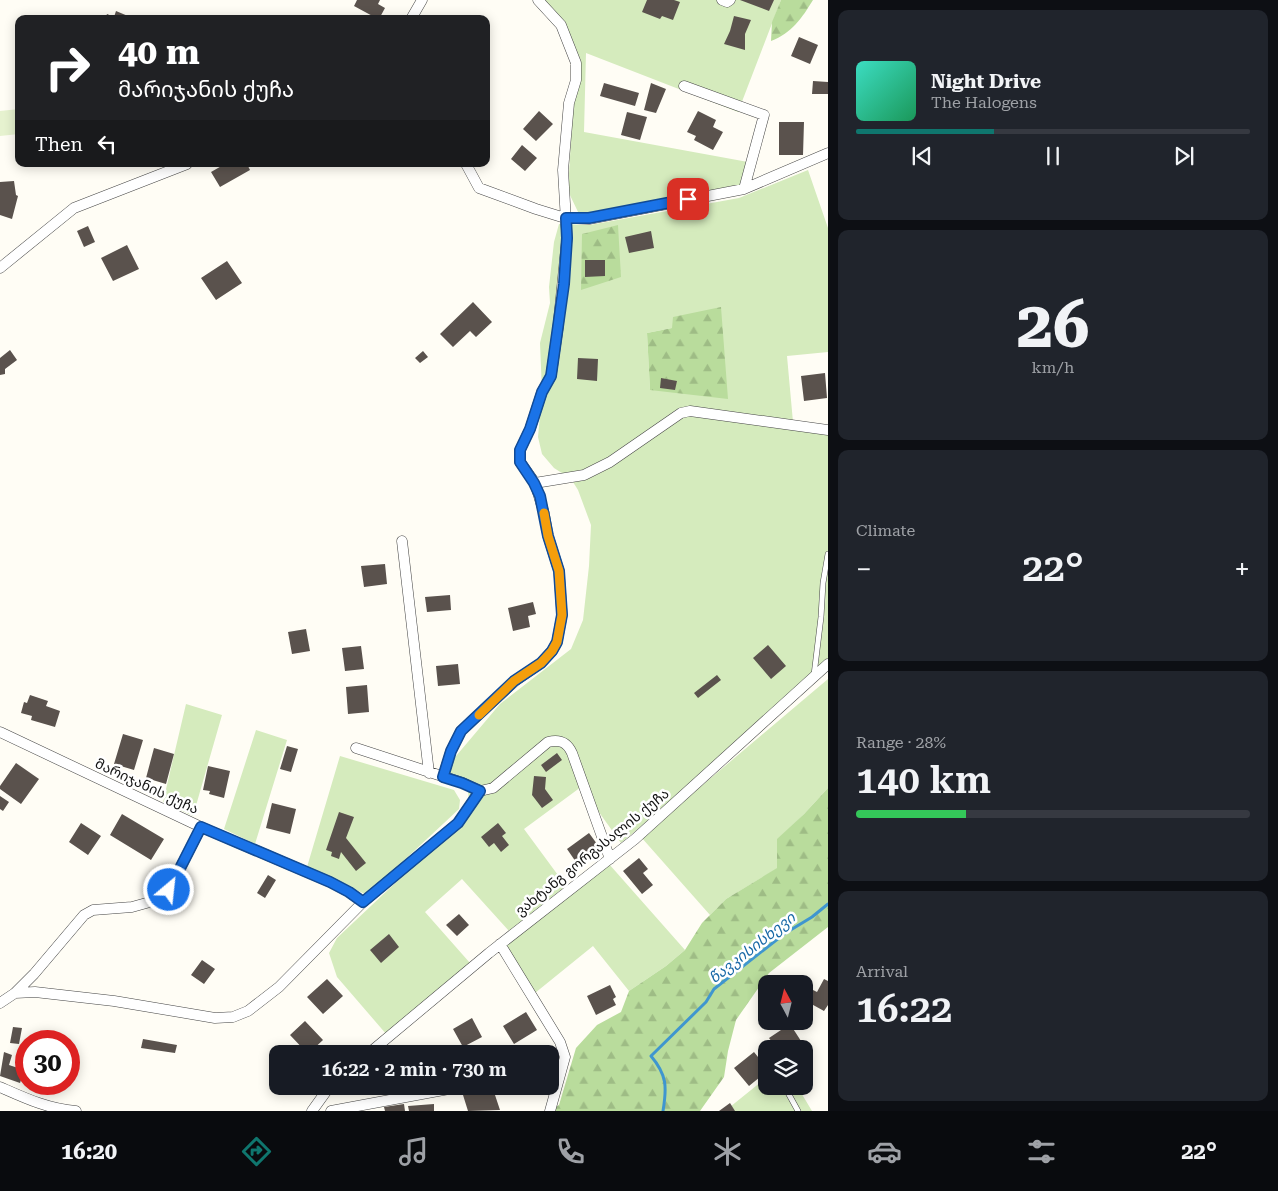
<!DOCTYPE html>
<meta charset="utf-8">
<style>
:root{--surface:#171b24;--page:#20242c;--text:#f1f3f6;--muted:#9ea1a6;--line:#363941;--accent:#0f766e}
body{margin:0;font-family:"Roboto Serif","Noto Sans Georgian",serif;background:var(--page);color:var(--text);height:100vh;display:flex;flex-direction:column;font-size:19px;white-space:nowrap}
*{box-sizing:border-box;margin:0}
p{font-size:16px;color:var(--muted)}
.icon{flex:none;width:28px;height:28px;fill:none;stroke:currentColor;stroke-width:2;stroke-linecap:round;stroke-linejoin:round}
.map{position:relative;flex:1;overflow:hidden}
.sheet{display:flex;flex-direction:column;gap:10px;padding:10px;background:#0d0f14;width:450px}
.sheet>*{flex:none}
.top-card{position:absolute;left:15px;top:15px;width:475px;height:152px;border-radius:10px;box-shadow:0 2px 12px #0003;background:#202124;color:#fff;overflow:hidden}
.needle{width:32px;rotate:353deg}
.fabs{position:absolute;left:758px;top:975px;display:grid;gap:10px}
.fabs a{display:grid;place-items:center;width:55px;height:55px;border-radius:10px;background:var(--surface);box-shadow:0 2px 12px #0003;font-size:25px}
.speed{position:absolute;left:15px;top:1030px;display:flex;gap:10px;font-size:25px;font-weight:700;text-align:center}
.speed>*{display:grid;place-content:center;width:65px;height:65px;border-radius:50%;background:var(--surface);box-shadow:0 2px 12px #0003;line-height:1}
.speed .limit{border:8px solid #d22;background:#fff;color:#111}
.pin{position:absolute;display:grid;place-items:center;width:42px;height:42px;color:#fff;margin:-21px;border-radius:10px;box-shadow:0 2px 8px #0006}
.me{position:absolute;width:55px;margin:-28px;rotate:28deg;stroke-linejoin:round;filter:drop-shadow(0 0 4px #0008)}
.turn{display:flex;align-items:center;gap:18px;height:105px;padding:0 20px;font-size:22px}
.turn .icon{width:65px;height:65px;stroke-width:2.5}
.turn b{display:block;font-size:35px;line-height:42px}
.then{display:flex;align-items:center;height:48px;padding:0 20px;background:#0003;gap:10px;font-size:19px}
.big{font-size:38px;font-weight:600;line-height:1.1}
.sheet .widget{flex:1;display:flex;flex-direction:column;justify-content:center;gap:8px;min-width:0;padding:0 18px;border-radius:10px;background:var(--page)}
.sheet .dial{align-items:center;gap:0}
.dial b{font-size:65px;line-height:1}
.song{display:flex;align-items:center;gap:15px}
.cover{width:60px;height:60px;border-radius:8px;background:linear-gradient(135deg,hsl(170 70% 55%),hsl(150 70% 35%))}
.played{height:5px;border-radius:2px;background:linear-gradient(90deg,var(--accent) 35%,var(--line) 35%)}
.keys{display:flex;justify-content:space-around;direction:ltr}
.heat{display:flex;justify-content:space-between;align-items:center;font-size:28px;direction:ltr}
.charge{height:8px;border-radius:4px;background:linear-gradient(90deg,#34c759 28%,var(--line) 0)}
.trip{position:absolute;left:269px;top:1045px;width:290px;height:50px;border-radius:10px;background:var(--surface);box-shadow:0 2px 12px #0003;font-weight:600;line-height:50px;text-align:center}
.tabs{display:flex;height:80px;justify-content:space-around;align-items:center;background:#090b0e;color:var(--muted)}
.tabs .icon{width:35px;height:35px}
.tabs .active{color:var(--accent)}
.tabs b{font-size:22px;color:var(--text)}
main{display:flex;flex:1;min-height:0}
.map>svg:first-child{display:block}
.green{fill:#d5ebbd;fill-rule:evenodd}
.forest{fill:url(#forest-firs)}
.pitch{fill:#e6f2cf}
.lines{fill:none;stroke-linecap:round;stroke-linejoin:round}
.stream{stroke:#3f96cf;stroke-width:3}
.building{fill:#5a524d}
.lane-casing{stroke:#444;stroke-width:6}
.street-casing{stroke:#444;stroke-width:11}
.lane{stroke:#fff;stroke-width:5}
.street{stroke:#fff;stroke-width:10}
.route-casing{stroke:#114b97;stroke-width:12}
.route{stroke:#1a73e8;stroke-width:9}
.slow{stroke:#f59e0b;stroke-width:9}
.labels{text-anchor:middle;stroke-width:5;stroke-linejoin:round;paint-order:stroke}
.street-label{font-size:14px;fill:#111;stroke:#fff}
.water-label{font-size:15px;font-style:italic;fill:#1768a6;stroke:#fff}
</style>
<main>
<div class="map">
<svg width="828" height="1111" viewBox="0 0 828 1111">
<defs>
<pattern id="forest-firs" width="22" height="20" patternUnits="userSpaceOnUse" patternTransform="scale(1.25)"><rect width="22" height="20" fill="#b9dc9c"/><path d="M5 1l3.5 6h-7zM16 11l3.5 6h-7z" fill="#9ebc85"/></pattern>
</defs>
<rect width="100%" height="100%" fill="#fffdf5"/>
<path class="green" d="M542,0H781L738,112L586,53L584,132L748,162L742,186L579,214L568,191L573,105L580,78L581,61L567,28Z
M808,170L828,228V352L787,356L793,422L689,408L610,458L583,472L565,475L554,468L542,454L538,437L542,392L540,343L550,303L549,287L554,242L559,224L590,225L739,198ZM672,328L650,390L647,333Z
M690,415L828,432V671L621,843L581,787L524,829L566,886L509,931L462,879L425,912L470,963L387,1035L337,977L329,953L337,938L462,820C469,808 471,799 466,786L440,775L500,704L571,649L583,620L589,566L591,525L578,490L573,482L584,480L602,472L683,417Z
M828,679V788L804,814L778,839V868L726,899L710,915L641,837Z
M186,704L222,715L193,816L163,802Z
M256,730L287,740L255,844L224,829Z
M340,756L454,790L460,800L459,809L367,895L307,867Z
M609,864L685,950L666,966L629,991L593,946L535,993L505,946Z
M766,1078V1086H797L812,1111H725Z"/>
<path class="forest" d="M781,0H813C802,18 792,33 771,41L772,22Z
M618,225L621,277L581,290L582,234Z
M721,307L728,399L650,390L647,333L672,328L673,317Z
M828,788V927L769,973L736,1020L728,1051L724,1077L700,1111H548L559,1105L576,1048L597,1025L621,1012L629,991L666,966L685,950L702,923L726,899L777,868V839L804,814Z"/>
<path class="pitch" d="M19,109V134L0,136V111Z"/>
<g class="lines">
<path class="stream" d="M663,1111C667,1087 667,1075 651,1056L706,1002L714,989L784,934L812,917L828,904"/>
</g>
<path class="building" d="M357,0H380L378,4L385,8L379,19H378L354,6Z
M647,0H674L680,2L673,20L662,16L660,19L642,12Z
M740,0H774L769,11Z
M116,11L135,19H105L107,14L114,17Z
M734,16L751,20L745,34V50L724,44L730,31Z
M799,37L818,45L810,64L791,56Z
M813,81L828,82V94H812Z
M604,83L639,93L635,106L600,96Z
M651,83L666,89L656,113L644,110Z
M539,111L553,124L536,141L523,129Z
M698,111L716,120L713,127L723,132L713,150L694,140L696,136L687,132Z
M627,112L647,117L640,140L621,135Z
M779,122H804L803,155H779Z
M522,145L537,158L525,171L511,159Z
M225,164H247L250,170L220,187L211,172Z
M14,181L16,195L18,196L12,219L0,215V182Z
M88,226L95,242L84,247L77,231Z
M651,231L654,248L629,253L625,237Z
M127,245L139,269L113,281L101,258Z
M585,260H605V276L585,277Z
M227,261L242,283L216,300L201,278Z
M473,302L492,322L476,337L470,331L453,347L440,334Z
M10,350L17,360L5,369V374L0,375V358Z
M423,351L428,357L420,363L415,358Z
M578,358L598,359L597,381L577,379Z
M825,373L827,398L804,401L801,376Z
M661,378L677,381L675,390L660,388Z
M385,564L387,584L364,587L361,566Z
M450,595L451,610L427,612L425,597Z
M533,602L536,614L528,616L530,627L513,631L508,608Z
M306,629L310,651L292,654L288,632Z
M768,645L786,666L771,679L753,658Z
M361,646L364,669L345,671L342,648Z
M458,664L460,684L438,686L436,666Z
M717,675L721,680L698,698L694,693Z
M367,685L369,712L348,714L346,687Z
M30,695L48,701L46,706L60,711L55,727L31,720L32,716L21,713L24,702L27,703Z
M123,734L143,740L134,770L114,764Z
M287,746L298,749L291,772L280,769Z
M154,748L174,754L166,784L146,778Z
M557,753L562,760L546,772L541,765Z
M16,763L39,779L21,804L0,789V786Z
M208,766L230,771L224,798L209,794L210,791L203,790Z
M534,776L546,777L545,789L553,800L542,808L532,795Z
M0,796L9,802L3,811L0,809Z
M272,803L296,809L290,834L266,828Z
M339,812L354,817L346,838L366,863L356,871L341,852L339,859L331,856L332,852L326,850Z
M122,814L164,839L151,860L110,835Z
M81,823L101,836L88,855L69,842Z
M498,823L506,833L502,836L509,845L501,852L494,843L489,847L481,837Z
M589,833L600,848L578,865L567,849Z
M639,858L648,869L643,873L653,885L642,894L623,871Z
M268,875L276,880L265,898L257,893Z
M459,914L469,925L457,936L446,925Z
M389,934L399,947L381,963L370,950Z
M202,960L215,969L204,984L191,975Z
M327,979L343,996L323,1014L307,997Z
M824,979L828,981V1005L824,1011L806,1001L813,990L817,992Z
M610,985L616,997L613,999L616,1005L596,1015L587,996Z
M526,1012L537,1030L514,1044L503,1026Z
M472,1018L482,1037L463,1047L453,1029Z
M305,1021L323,1040L308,1054L290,1035Z
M790,1024L801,1041L789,1049H777L769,1038Z
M13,1027L22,1028L19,1044L10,1043Z
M143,1039L177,1045L175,1053L141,1048Z
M4,1052L12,1055L9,1065L24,1070L20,1083L0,1076Z
M754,1052L766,1067V1072L749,1086L734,1068Z
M488,1086H492L500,1110L468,1111L463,1095Z
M730,1103L735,1111H719Z
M404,1104L405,1111H385L384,1107Z
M434,1104V1111H409L408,1106Z"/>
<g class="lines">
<defs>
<path id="lane" d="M814,675L821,617L823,583L828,554
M775,1086L787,1091L798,1111"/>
<path id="street" d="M722,0L727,2L730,0
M411,19L422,0
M684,86L764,115L744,189
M466,164L479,188L536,209L565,218L589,219L744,189L828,153
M0,268L74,208L187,164
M535,483L584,475L610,462L681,413L690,411L828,430
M402,541L429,773
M0,732L201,827L330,882L349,892L363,902
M443,777L451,751L461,731L515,681L541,663L552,651L557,642L562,615L559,571L548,536L544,513L535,483L520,462V450L530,429L542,392L551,376L558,328L567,238L563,170L569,103L576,80V63L561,25L538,0
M480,791L493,788L548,742C560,739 567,742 572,753L610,859
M500,944L560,1042L565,1057L550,1111
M15,993L34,974L84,915L93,910L132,907L157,900L169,890L201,827
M0,1003L15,993L35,992L114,1001L215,1018L233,1017L248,1011L279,987L363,902L458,823L480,791L463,783L356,748
M368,1054L489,953L635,839L828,664
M0,1087C25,1098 48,1109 76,1111
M312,1111L330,1086
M331,1111L465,1086"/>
</defs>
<use href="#lane" class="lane-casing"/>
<use href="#street" class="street-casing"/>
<use href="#lane" class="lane"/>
<use href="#street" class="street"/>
</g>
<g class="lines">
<defs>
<path id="route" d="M169,890L201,827L330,882L349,892L363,902L458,823L480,791L462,783L443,777L451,751L461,731L514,681L541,663L552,651L557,642L562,615L559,571L548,536L540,496L534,483L520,462V450L530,429L542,392L551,376L564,284L567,238L566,218H589L688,199"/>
</defs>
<use href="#route" class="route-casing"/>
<use href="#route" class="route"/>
<path class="slow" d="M479,715L514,681L541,663L552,651L557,642L562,615L559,571L548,536L544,513"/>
</g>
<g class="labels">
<g class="street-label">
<text transform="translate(147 786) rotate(25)" y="5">მარიჯანის ქუჩა</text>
<text transform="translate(592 852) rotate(-39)" y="5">ვახტანგ გორგასალის ქუჩა</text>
</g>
<g class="water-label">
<text transform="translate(752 948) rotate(-38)" y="5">წავკისისხევი</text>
</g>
</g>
</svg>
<div class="fabs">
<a><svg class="needle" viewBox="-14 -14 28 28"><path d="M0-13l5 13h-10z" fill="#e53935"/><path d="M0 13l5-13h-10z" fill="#9ea1a6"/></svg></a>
<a><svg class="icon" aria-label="layers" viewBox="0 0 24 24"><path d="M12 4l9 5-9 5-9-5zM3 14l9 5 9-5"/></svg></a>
</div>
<div class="speed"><div class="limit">30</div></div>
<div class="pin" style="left:688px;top:199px;background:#d93025"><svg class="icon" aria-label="arrive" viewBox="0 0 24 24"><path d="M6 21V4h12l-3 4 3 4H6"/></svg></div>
<svg class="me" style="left:169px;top:890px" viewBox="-20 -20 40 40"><circle r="17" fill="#1a73e8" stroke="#fff" stroke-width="3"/><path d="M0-11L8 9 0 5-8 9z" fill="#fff"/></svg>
<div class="trip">16:22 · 2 min · 730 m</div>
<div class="top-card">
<div class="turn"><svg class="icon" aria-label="right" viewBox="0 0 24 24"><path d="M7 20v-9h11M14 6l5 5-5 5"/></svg><div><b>40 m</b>მარიჯანის ქუჩა</div></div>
<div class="then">Then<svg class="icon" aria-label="left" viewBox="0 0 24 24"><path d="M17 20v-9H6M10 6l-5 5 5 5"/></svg></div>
</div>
</div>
<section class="sheet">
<div class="widget">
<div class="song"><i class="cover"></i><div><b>Night Drive</b><p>The Halogens</p></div></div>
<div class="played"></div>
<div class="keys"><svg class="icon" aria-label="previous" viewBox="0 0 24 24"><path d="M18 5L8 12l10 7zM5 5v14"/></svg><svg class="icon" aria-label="pause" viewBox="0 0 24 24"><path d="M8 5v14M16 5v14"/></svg><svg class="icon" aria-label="next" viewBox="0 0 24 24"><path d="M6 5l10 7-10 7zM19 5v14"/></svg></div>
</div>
<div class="widget dial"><b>26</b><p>km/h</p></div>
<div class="widget"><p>Climate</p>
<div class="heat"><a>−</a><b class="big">22°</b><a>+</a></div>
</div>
<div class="widget"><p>Range · 28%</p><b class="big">140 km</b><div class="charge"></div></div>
<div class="widget"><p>Arrival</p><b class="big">16:22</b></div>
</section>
</main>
<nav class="tabs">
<b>16:20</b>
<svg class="icon active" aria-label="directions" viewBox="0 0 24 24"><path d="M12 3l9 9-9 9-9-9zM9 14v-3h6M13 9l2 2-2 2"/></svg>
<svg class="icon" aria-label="music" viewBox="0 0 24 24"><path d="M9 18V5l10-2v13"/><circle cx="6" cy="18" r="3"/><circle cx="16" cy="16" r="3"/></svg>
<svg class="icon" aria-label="phone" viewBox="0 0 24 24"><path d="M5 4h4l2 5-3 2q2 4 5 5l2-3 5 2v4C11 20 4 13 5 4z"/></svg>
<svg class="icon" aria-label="climate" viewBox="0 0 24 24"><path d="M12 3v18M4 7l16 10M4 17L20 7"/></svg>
<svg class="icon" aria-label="car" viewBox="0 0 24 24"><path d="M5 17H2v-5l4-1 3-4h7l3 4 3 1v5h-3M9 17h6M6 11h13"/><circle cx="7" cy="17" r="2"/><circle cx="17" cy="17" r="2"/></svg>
<svg class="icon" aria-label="filters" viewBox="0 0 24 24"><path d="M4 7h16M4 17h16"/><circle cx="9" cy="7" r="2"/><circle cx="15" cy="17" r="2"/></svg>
<b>22°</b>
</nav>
